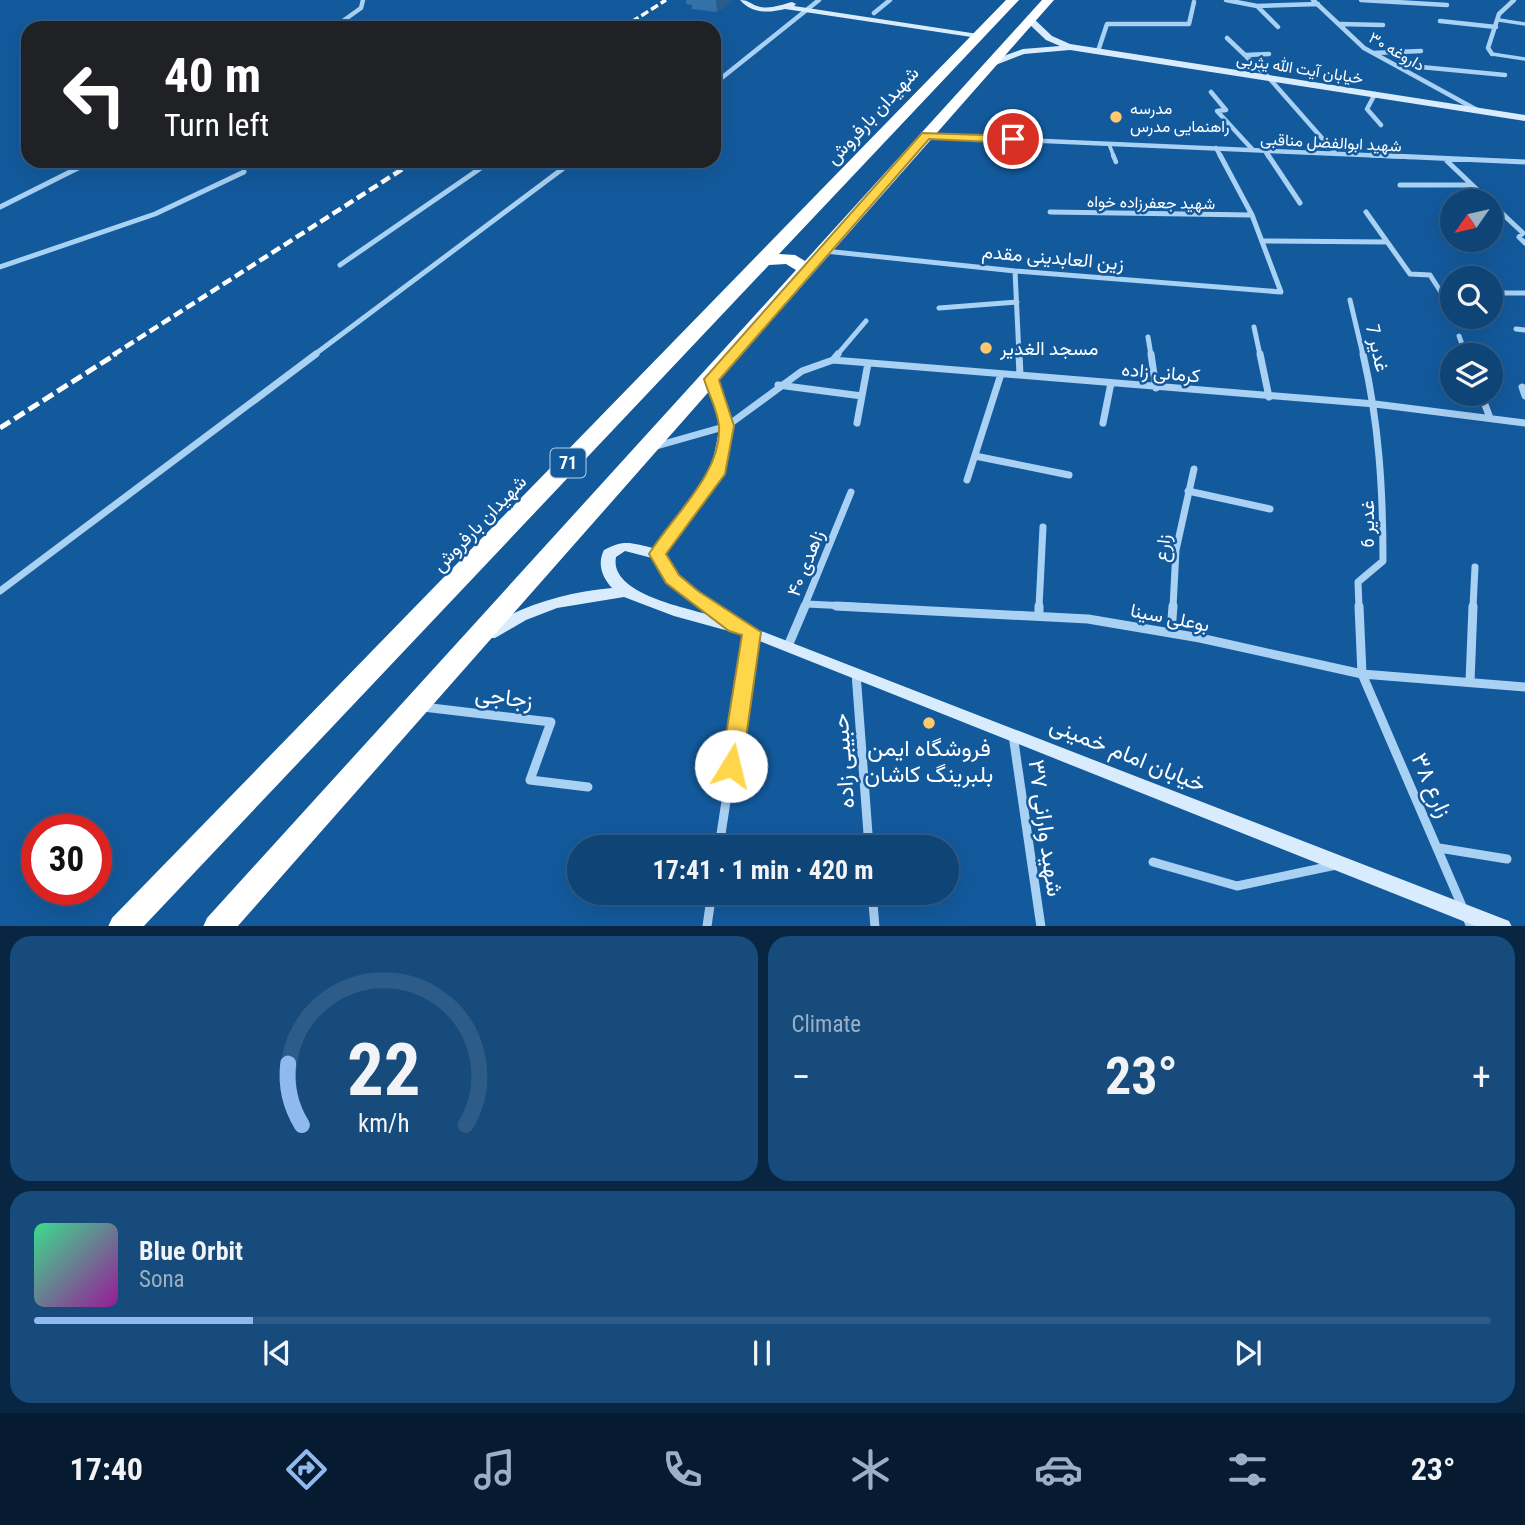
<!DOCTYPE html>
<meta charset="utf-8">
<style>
:root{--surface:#0e4476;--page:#174b7b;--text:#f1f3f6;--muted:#9bb0c5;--line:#2e5c88;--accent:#90b9f0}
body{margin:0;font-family:"Roboto Condensed",Vazirmatn,sans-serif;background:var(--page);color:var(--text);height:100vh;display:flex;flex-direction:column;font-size:26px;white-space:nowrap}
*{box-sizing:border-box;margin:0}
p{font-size:23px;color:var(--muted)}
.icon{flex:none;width:38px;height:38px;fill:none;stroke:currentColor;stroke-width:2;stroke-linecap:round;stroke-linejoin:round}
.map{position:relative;height:926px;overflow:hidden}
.panel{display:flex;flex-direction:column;gap:10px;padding:10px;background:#082541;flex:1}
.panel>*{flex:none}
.guide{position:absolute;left:21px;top:21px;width:700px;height:147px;border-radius:21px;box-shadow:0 7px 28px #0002,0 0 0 2px var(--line);background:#202124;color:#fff;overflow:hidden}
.needle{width:46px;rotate:236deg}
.controls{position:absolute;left:1440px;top:189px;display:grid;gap:14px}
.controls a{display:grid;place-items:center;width:63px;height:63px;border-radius:50%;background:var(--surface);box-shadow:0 7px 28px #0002,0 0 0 2px var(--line);font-size:35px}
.speed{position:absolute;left:21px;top:814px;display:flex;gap:14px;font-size:35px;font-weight:700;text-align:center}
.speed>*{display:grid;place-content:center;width:91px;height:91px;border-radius:50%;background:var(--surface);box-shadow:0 7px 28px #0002,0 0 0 2px var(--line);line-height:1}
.speed .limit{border:10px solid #d22;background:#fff;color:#111}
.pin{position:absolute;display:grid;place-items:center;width:60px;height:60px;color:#fff;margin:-30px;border:4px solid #fff;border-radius:50%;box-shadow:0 2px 7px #0007}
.me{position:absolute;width:77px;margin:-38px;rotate:9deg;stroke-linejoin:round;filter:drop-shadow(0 0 5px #0008)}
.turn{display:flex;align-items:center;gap:24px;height:147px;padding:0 28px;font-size:32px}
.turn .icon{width:91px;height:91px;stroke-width:2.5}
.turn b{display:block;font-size:49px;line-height:60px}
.big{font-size:52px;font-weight:700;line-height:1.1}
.panel .tile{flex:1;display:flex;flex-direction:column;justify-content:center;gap:10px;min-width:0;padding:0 24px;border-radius:21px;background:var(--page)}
.panel .dial{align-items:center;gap:0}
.dial svg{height:182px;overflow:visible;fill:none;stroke:var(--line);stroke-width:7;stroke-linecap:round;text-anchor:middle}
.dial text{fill:var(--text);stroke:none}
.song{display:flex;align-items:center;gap:21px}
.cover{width:84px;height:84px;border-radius:10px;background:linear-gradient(135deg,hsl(150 70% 55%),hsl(300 70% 35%))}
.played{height:7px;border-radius:4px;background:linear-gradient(90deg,var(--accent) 15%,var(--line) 15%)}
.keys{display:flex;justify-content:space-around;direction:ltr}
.heat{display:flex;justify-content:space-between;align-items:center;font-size:38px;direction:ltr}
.panel .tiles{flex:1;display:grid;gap:10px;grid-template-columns:1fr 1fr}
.tile:last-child{grid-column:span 2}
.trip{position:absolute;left:567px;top:835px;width:392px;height:70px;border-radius:35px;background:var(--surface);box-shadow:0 7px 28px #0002,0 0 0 2px var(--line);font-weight:700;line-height:70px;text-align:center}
.tabs{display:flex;height:112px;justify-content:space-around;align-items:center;background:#061b2f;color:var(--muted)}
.tabs .icon{width:49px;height:49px}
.tabs .current{color:var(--accent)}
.tabs b{font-size:32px;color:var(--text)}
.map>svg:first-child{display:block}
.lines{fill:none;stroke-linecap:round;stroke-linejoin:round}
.lane-far1{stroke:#a9d1f4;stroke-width:3.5}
.lane{stroke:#a9d1f4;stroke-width:4.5}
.street-far3{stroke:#a9d1f4;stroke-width:4.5}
.street-far2{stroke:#a9d1f4;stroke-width:5}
.street-far1{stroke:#a9d1f4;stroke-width:7}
.street{stroke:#a9d1f4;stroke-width:9}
.secondary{fill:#d9ecfd;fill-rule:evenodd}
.highway{fill:#fff;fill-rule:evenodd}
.rail-far2{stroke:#fff;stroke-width:3.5;stroke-dasharray:8 3.5;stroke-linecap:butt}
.rail-far1{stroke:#fff;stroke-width:4.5;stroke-dasharray:10 4.5;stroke-linecap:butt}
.rail{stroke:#fff;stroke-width:5;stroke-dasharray:12 5;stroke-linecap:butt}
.wall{fill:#3472a9}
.shaded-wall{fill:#2a5c89}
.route{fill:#ffd54a;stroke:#a68a30;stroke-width:2}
.poi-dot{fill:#ffc96c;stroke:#135a9d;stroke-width:2.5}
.labels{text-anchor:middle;stroke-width:5;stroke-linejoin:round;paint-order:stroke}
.far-street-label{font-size:16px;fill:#fff;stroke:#135a9d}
.far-poi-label{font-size:16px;fill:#fff;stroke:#135a9d;text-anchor:start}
.shield{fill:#135a9d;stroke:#b8cee2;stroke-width:2}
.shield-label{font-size:18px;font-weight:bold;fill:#fff}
.street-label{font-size:19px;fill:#fff;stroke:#135a9d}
.poi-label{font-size:19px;fill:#fff;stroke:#135a9d;text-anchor:start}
.near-street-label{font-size:23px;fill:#fff;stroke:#135a9d}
.near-poi-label{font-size:23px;fill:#fff;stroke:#135a9d}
</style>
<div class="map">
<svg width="1525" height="927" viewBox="0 0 1525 927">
<rect width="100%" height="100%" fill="#135a9d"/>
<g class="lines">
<path class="lane-far1" d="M1499,20L1525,24
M1492,54L1525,59
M1109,144L1114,157"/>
<path class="lane" d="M1113,155L1116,162"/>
<path class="street-far3" d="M1226,0L1257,6L1318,4
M1313,0L1364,48L1477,110
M1361,0L1447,5
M1258,7L1278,27
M874,13L890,0
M1440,21L1496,27
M1340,24L1383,25
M333,28L361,8L363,0
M1227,38L1269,78L1336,154
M1098,51L1107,24H1189L1194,2
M1373,53L1421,51
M1492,54L1488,48L1499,14L1514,0
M1245,55L1269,54
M1400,65L1505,75
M714,84L819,0
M1211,92L1226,110L1217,111L1253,150
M1375,94L1367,109L1381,125
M927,136L1411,157
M1216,148L1221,157
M1265,151L1269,157"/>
<path class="street-far2" d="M1268,155L1300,203
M1371,155L1525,162
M1447,161L1489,201
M1400,185H1472
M1491,203L1523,233L1519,237L1525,243
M0,207L92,161
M1050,212L1252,215
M1366,212L1410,274L1430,275L1446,300
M1262,241L1387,242
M825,251L1015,271L1281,292L1252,215L1220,155
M340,265L491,161
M0,267L155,214L244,172L243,164L233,161
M1015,271L1019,355
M1502,293H1525
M1350,300L1363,355
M939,308L1017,302
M1254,327L1260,355
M1516,329L1525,330
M1459,336L1466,355
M1148,337L1151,355
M314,355L573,161
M837,355L866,321"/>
<path class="street-far1" d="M1019,354L1020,375
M1151,354L1156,388
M1260,354L1269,397
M833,360L838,354
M778,385L862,396
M1522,387L1525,396
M1481,394L1490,418
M857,423L868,363
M1103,423L1111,383
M653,447L727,426L802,371L833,360L1375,404L1525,423
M975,456L1069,475
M967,480L1001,374
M1188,491L1270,509
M0,591L316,354
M806,604L869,607
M804,607L851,492
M1039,607L1043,527
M1173,607L1176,550L1194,469
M1359,607L1358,582L1383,561C1383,490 1379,423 1363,354
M1473,607L1475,567"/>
<path class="street" d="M836,606L1088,619L1200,638L1362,674L1525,687
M1359,606L1362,674L1471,927
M1039,615V606
M1171,632L1173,606
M788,646L805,606
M856,673L869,847
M1470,682L1473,606
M423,707L551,722L530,780L588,787
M1013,735L1041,927
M719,847L752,632
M1439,848L1507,859
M1153,862L1237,886L1336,865
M872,892L875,927
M707,926L712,892"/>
<path class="secondary" d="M740,0C748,0 749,3 757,6C768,10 781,5 792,2L796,4L794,6L978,34L982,36L978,38L785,9C769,13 752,14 740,0Z
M1027,18H1033L1052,36L1070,44L1525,115V121L1070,50L1024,54L993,66H987V62L1023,49L1060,46L1046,40L1027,22Z
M711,375L717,379L734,426L724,474L665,554L678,575L743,624L1509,921L1512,927H1478L747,636L674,616L624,597L557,608L526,620L495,638H483L481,634L483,630C522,605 566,592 612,588C602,577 597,564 604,550C625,539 631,543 653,548L710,474L720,426L705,379ZM625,551L652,558L668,583L710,615C683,607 609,593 616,557Z"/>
<path class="highway" d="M1006,0H1019L779,254L795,255L805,261L1042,0H1054L237,927H203L207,918L796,270L786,264L769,265L143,927H108L112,918Z"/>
<path class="rail-far2" d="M622,28L666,0"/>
<path class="rail-far1" d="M113,355L415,161"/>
<path class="rail" d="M0,428L116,354"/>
</g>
<path class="wall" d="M686,0H733L717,12L692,9V5L686,4Z"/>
<path class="shaded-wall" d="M716,0H733L717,12Z"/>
<path class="route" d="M922,133L1013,136L1018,139L1013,143L929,139L719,380L734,426L725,474L666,554L679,575L698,591L761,632L742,766L739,772H724L721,766L742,635L729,631L666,583L649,554C672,516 722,474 719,426C718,411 708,393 704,379Z"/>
<g class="poi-dot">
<circle cx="1116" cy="117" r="7"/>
<circle cx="986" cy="348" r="7"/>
<circle cx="929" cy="723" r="7"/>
</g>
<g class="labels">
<g class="far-street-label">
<text transform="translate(1397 51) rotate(30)" y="6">داروغه ۳۰</text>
<text transform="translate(1300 68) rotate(9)" y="6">خیابان آیت الله یثربی</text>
<text transform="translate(1331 142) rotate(3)" y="6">شهید ابوالفضل مناقبی</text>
<text transform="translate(1151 202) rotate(1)" y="6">شهید جعفرزاده خواه</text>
</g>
<g class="far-poi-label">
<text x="1130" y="114">مدرسه<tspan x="1130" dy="18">راهنمایی مدرس</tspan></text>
</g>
<rect class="shield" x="550.5" y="448.5" width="35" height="29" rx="5"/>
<g class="shield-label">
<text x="568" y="469">71</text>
</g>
<g class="street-label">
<text transform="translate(872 115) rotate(-47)" y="7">شهیدان بارفروش</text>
<text transform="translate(1053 257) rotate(5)" y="7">زین العابدینی مقدم</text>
<text transform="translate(1378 348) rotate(77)" y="7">غدیر 7</text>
<text transform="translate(1161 372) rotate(5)" y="7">کرمانی زاده</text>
<text transform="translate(479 523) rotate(-46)" y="7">شهیدان بارفروش</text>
<text transform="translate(1367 524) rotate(-90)" y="7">غدیر 6</text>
<text transform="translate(1162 548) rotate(-83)" y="7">زارع</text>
<text transform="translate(805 563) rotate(-68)" y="7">زاهدی ۴۰</text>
<text transform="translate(1170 617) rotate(11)" y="7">بوعلی سینا</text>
</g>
<g class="poi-label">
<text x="1000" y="355">مسجد الغدیر</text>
</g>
<g class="near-street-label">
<text transform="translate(504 697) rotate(7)" y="8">زجاجی</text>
<text transform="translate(1128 754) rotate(22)" y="8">خیابان امام خمینی</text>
<text transform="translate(843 761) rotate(-94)" y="8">حبیبی زاده</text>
<text transform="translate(1432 785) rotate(66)" y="8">زارع ۳۸</text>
<text transform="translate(1046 828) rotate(82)" y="8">شهید وارانی ۳۷</text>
</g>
<g class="near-poi-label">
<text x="929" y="756">فروشگاه ایمن<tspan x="929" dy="26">بلبرینگ کاشان</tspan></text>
</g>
</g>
</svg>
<div class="controls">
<a><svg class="needle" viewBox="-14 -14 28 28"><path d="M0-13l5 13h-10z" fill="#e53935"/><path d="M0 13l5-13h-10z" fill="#9bb0c5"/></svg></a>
<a><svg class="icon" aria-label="search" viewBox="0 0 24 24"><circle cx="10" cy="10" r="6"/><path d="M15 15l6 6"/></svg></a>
<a><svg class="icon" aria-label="layers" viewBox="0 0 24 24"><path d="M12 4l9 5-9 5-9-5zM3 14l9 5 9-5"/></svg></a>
</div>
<div class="speed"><div class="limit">30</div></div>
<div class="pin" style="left:1013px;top:139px;background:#d93025"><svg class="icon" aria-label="arrive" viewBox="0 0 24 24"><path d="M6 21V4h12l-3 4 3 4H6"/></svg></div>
<svg class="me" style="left:731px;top:766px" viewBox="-20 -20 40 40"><circle r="19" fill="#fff"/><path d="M0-13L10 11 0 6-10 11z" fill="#ffd54a"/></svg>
<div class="trip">17:41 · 1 min · 420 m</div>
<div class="guide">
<div class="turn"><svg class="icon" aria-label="left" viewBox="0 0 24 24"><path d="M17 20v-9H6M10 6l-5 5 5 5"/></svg><div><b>40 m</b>Turn left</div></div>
</div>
</div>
<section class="panel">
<div class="tiles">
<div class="tile dial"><svg viewBox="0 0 100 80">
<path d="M14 69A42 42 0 1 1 86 69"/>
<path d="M14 69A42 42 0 0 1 8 42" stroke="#90b9f0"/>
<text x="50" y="56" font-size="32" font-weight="700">22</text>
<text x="50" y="72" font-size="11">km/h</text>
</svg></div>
<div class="tile"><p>Climate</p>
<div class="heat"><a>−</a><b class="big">23°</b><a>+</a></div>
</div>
<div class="tile">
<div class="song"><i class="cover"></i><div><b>Blue Orbit</b><p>Sona</p></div></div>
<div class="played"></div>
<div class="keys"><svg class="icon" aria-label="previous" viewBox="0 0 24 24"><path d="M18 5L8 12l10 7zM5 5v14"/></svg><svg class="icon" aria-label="pause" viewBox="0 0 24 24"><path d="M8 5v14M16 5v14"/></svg><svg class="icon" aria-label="next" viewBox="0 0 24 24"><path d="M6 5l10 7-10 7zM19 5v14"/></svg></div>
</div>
</div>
</section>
<nav class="tabs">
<b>17:40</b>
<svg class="icon current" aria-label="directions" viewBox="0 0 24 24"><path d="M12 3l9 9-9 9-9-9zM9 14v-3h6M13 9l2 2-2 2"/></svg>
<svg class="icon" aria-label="music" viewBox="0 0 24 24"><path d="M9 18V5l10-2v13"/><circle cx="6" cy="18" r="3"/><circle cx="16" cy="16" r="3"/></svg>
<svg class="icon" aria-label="phone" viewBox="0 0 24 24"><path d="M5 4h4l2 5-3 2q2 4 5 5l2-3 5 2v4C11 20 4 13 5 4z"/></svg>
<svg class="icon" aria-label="climate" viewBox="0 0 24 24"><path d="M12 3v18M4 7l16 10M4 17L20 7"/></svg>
<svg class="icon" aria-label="car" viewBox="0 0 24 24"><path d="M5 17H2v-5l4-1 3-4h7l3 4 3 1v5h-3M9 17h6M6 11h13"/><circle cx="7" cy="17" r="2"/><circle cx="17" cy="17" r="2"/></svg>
<svg class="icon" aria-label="filters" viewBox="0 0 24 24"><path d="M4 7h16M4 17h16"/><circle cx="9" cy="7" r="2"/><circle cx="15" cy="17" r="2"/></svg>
<b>23°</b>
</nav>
